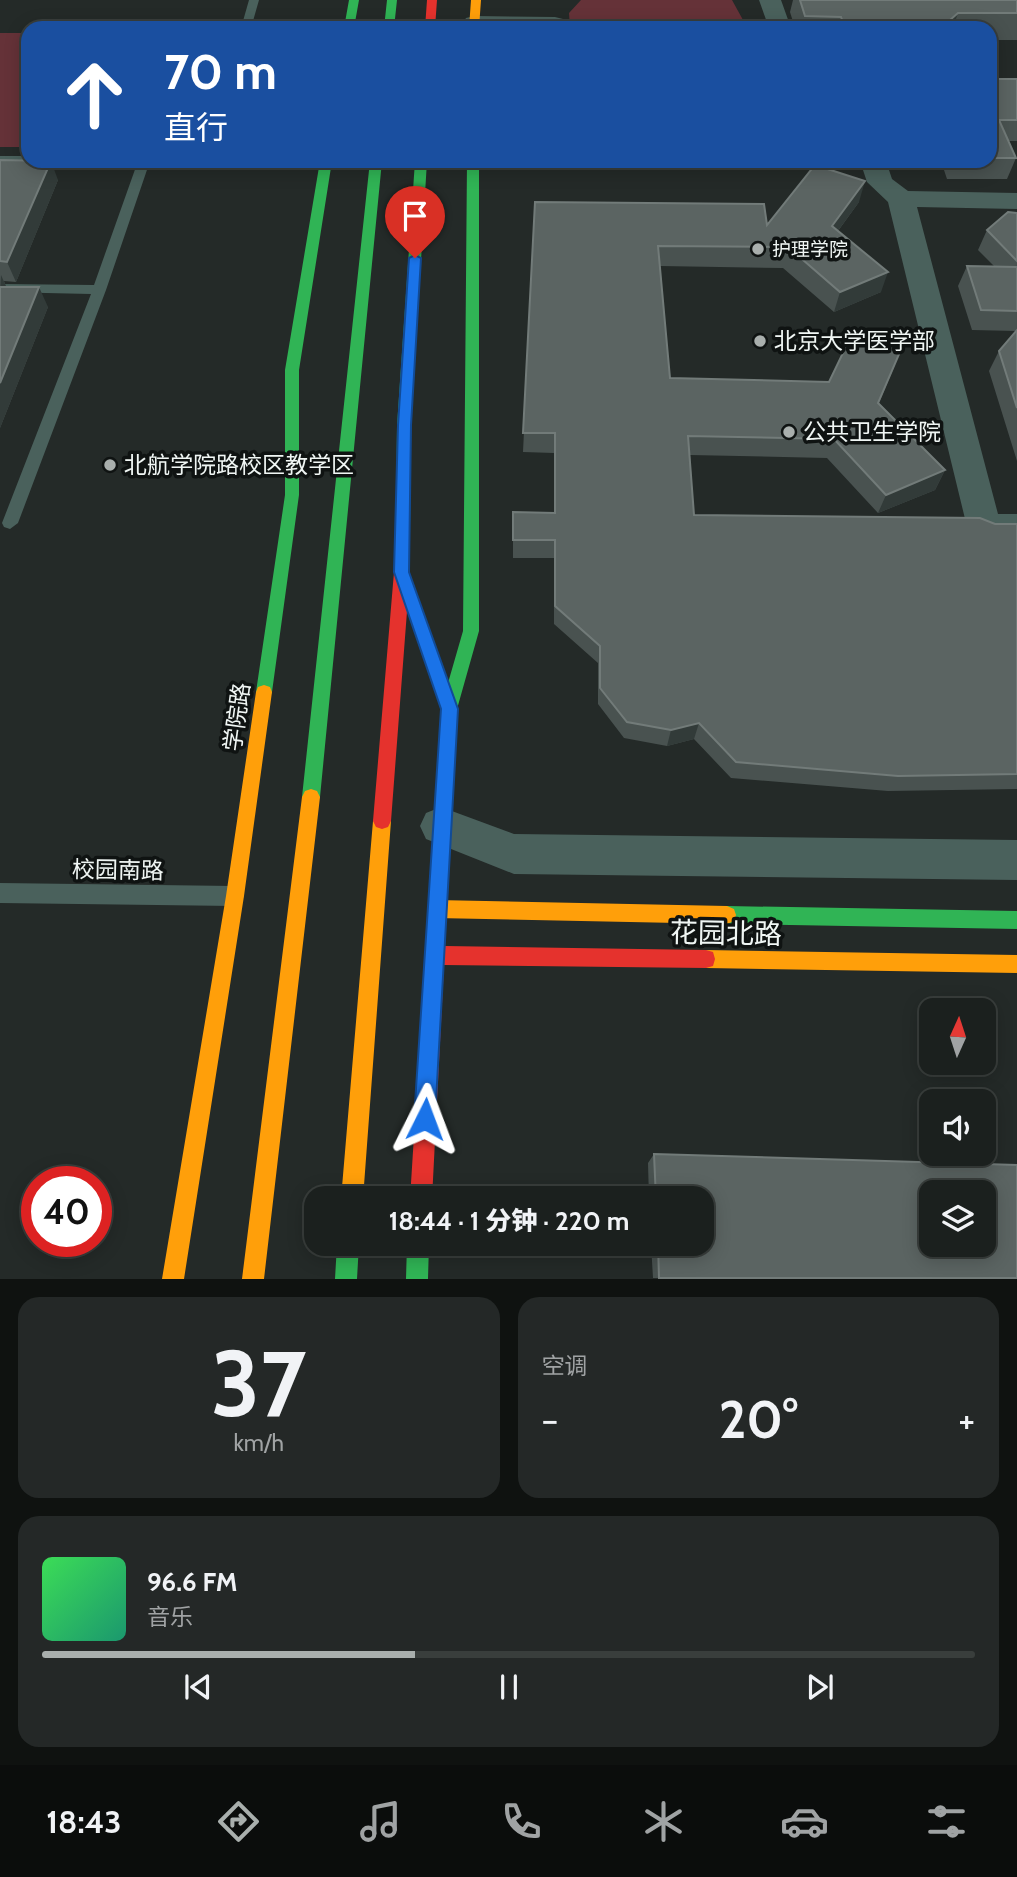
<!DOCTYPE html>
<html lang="zh">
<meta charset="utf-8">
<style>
:root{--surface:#1b201e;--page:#242827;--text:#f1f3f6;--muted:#a0a3a4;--line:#393e3c;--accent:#a9afad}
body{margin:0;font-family:Cabin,"Noto Sans SC",sans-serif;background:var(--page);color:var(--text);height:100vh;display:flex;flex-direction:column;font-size:26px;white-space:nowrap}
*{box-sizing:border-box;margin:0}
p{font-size:23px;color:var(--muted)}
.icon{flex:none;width:38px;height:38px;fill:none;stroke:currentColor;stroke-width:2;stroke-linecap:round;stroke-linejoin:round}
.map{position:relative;height:1279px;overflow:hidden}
.details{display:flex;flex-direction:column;gap:18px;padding:18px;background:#0f1210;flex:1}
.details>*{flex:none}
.banner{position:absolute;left:21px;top:21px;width:976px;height:147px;border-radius:21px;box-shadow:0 4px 18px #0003,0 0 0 2px var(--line);background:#1a4fa0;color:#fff;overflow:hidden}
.needle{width:46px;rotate:3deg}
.fabs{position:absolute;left:919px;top:998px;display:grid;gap:14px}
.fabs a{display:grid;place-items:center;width:77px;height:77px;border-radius:14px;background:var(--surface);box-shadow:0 4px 18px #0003,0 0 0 2px var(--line);font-size:35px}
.speed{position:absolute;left:21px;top:1166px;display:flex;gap:14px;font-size:35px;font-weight:700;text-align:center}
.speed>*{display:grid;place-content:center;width:91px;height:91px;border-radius:50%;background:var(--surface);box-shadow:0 4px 18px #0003,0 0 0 2px var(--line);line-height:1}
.speed .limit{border:10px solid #d22;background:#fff;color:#111}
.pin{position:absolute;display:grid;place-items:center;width:60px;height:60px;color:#fff;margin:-72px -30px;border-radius:50% 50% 50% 0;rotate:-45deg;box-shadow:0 0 7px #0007}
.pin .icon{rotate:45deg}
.me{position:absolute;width:77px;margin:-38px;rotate:3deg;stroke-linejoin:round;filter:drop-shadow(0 0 5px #0008)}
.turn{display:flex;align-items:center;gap:24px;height:147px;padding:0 28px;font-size:32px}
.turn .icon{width:91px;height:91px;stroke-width:2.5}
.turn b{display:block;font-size:49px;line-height:60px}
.big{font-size:52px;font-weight:800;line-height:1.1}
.details .widget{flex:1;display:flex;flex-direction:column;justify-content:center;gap:10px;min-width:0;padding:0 24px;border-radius:21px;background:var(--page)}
.details .dial{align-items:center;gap:0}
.dial b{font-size:91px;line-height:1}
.song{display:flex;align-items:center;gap:21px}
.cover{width:84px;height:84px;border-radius:10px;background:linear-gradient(135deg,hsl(130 70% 55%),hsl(160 70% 35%))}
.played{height:7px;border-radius:4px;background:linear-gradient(90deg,var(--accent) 40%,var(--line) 40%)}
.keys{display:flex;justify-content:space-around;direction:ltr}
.heat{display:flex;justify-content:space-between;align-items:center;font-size:38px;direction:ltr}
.details .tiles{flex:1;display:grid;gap:18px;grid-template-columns:1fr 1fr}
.widget:last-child{grid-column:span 2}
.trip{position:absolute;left:304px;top:1186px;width:410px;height:70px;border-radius:21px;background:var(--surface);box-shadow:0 4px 18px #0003,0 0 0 2px var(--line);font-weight:800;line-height:70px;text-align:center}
.menu{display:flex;height:112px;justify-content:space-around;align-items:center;background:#0b0d0c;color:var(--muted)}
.menu .icon{width:49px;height:49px}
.menu .active{color:var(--accent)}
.menu b{font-size:32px;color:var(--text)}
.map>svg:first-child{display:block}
.green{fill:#653238}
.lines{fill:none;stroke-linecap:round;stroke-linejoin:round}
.lane{fill:#4a615c;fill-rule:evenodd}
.street{fill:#4a615c;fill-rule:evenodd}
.fast{fill:#30b455;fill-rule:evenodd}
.slow{fill:#ff9f0a;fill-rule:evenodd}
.jam{fill:#e5322d;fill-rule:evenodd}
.wall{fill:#495250}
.shaded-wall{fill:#323b39}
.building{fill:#5b6462;stroke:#727b79;stroke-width:2;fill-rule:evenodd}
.route{fill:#1a73e8;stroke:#114b97;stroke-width:2}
.poi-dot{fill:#a9afad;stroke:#0f1312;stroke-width:2.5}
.labels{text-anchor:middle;stroke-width:7;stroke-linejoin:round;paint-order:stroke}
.far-poi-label{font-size:19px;fill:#f0f6f4;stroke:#0f1312;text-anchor:start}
.poi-label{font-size:23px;fill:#f0f6f4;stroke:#0f1312;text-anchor:start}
.street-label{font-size:23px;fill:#f0f6f4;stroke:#0f1312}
.near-street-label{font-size:28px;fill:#f0f6f4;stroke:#0f1312}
</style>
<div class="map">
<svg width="1017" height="1279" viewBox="0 0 1017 1279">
<rect width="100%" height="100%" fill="#242a28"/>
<path class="green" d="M581,0H732L743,20V28H570L569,13Z
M0,33H28V147H0Z"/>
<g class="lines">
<path class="lane" d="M249,0H259L251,28H241Z
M0,156H28V161H33L28,164H0Z
M138,161H200L194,165L149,164L106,290L18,523L10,529L4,527L2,523L91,294L0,292V284L94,285Z
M0,883L234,886L241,889L244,896L241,903L234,906L0,903Z"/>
<path class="street" d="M759,0H781L791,28H769Z
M474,16L555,17L563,19L566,24L564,28H466L463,23L466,18Z
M860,161H886L892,179L908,191L1017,193V209L917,207L998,514H1017V540H984L972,536L967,527L888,202L867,182Z
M441,807L514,834L1017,840V880L514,874L426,839L420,826L426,813Z"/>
<path class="fast" d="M349,0H359L354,28H344Z
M387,0H397L394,28H384Z
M320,161H332L299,370V495L272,692L270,697L264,699L258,697L256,692L285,495V370Z
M370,161H382L320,797L317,803L311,805L305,803L302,797Z
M415,161H427L411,426L410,525L403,531L396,525L397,426Z
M467,161H479V631L457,709L454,726L448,728L442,726L440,721L441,709L398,585L401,581H411L414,585L448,683L463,631Z
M727,906L1017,911V929L727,924L720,921L718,915L720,909Z
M337,1244H359L357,1279H335Z
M407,1244H429L428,1279H406Z"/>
<path class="slow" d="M471,0H481L479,28H469Z
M264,685L270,687L272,692L244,896L184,1279H162L226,896L256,692L258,687Z
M311,789L317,791L320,797L264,1279H242L302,797L305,791Z
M382,813L388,815L391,821L363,1199H341L373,821L376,815Z
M436,900L727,906L734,909L736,915L734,921L727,924L436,918L429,915L427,909L429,903Z
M706,950L1017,955V973L706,968L699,966L697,959L699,952Z"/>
<path class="jam" d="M427,0H437L435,28H425Z
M403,519L410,525V572L391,821L388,827L382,829L376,827L373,821L394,572L396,525Z
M448,714L454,716L456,721L445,946L706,950L713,952L715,959L713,966L706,968L444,965L432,1199H410L440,721L442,716Z"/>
</g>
<path class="wall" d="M793,0H1017V40H990V28H795L790,12Z
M990,79H1017V141H1008L1016,158L1007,179H947L941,161H990Z
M0,160L58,180L16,282L4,281L6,287L48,307L0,428Z
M533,161H751L750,167L533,164Z
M535,202L767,225L859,202L838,231L881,292L834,312L783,268L660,266L670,378L829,382L895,365L879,403L945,470L935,490L878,513L827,458L690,455L694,515L1017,524V789L888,791L731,778L694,739L667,746L624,738L598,704V663L554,624V558H513V512L554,513V453L523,452Z
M1017,213V461L989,371L999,351L1016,331L972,330L958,286L967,266H994L978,250L987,230Z
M654,1154L1017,1278H653L651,1244H702V1199H649L648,1163Z"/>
<path class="shaded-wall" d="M958,13L953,28H941Z
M51,161L58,180L16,282L7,262Z
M865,181L859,202L826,247L832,226Z
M888,272L881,292L834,312L840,292Z
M1,275L10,295H0Z
M39,287L48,307L0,428V383Z
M945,470L935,490L878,513L886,495Z
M699,723L694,739L667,746L671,730Z"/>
<path class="building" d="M800,0H1017V13H958L941,28H845L841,17L805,16Z
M990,79H1017V120H999L1016,158H990Z
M0,160L51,161L7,262L0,261Z
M815,165L865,181L832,226L888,272L840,292L788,247L658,246L670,378L829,382L854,330L903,345L878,403L945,470L886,495L834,439L688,436L694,515L980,518L995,524H1017V774L898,776L736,762L699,723L671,730L627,722L600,688V646L555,606V540H513V512L555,513V433H523L535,202L764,204L767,225Z
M1008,212L1017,213V261L987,230Z
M967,266L1017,267V311L981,310Z
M0,287H39L0,383Z
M1017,330V408L999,351Z
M654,1154L1017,1165V1278H659L658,1244H702V1199H656ZM931,1192H984V1244H931Z"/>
<path class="route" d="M415,255L421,258L411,425L409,572L458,709L435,1119L432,1126L425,1129L417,1126L414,1119L441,709L394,572L398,425L409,258Z"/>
<g class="poi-dot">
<circle cx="758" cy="249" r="7"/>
<circle cx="760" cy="341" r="7"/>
<circle cx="789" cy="432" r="7"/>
<circle cx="110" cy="465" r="7"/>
</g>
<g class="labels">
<g class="far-poi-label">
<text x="772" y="256">护理学院</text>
</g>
<g class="poi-label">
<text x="774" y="349">北京大学医学部</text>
<text x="803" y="440">公共卫生学院</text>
<text x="124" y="473">北航学院路校区教学区</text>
</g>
<g class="street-label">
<text transform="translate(237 717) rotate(-82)" y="8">学院路</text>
<text transform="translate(118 870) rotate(1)" y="8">校园南路</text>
</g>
<g class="near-street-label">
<text transform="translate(726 933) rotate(1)" y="10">花园北路</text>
</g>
</g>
</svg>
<div class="fabs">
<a><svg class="needle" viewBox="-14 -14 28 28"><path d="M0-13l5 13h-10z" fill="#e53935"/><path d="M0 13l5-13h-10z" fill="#a0a3a4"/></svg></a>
<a><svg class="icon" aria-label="sound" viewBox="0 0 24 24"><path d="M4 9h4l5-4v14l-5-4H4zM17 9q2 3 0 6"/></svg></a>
<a><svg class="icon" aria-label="layers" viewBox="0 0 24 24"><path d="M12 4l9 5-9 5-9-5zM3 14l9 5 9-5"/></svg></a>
</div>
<div class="speed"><div class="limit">40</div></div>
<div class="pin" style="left:415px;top:258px;background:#d93025"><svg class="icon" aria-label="arrive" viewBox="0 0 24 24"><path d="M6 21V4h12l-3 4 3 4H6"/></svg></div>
<svg class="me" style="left:425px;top:1119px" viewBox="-20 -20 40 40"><path d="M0-17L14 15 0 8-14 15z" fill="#1a73e8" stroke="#fff" stroke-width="4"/></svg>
<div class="trip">18:44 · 1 分钟 · 220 m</div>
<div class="banner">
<div class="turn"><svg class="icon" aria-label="ahead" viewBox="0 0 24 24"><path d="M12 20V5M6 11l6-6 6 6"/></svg><div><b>70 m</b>直行</div></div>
</div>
</div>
<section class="details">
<div class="tiles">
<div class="widget dial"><b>37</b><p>km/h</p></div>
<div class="widget"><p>空调</p>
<div class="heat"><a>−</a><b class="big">20°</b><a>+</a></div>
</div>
<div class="widget">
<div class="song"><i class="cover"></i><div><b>96.6 FM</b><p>音乐</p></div></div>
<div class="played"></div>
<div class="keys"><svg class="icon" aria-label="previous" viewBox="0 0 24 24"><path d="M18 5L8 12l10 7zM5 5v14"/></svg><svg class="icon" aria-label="pause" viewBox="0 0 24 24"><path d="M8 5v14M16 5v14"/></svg><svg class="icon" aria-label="next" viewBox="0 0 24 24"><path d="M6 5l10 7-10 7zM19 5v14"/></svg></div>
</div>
</div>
</section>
<nav class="menu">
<b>18:43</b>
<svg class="icon active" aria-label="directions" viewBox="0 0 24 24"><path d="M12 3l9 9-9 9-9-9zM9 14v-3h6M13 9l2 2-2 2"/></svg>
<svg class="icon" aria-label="music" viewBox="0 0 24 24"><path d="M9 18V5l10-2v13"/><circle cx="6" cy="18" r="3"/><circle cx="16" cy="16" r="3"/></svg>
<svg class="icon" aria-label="phone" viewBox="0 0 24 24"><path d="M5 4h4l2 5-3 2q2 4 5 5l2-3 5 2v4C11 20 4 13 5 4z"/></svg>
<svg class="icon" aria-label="climate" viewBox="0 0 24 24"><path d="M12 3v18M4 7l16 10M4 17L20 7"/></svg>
<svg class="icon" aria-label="car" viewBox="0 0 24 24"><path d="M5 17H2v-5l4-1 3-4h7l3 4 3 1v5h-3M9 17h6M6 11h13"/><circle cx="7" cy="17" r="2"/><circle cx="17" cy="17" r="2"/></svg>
<svg class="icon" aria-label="filters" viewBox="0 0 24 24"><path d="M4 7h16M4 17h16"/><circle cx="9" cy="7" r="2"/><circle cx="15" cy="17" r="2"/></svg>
</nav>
